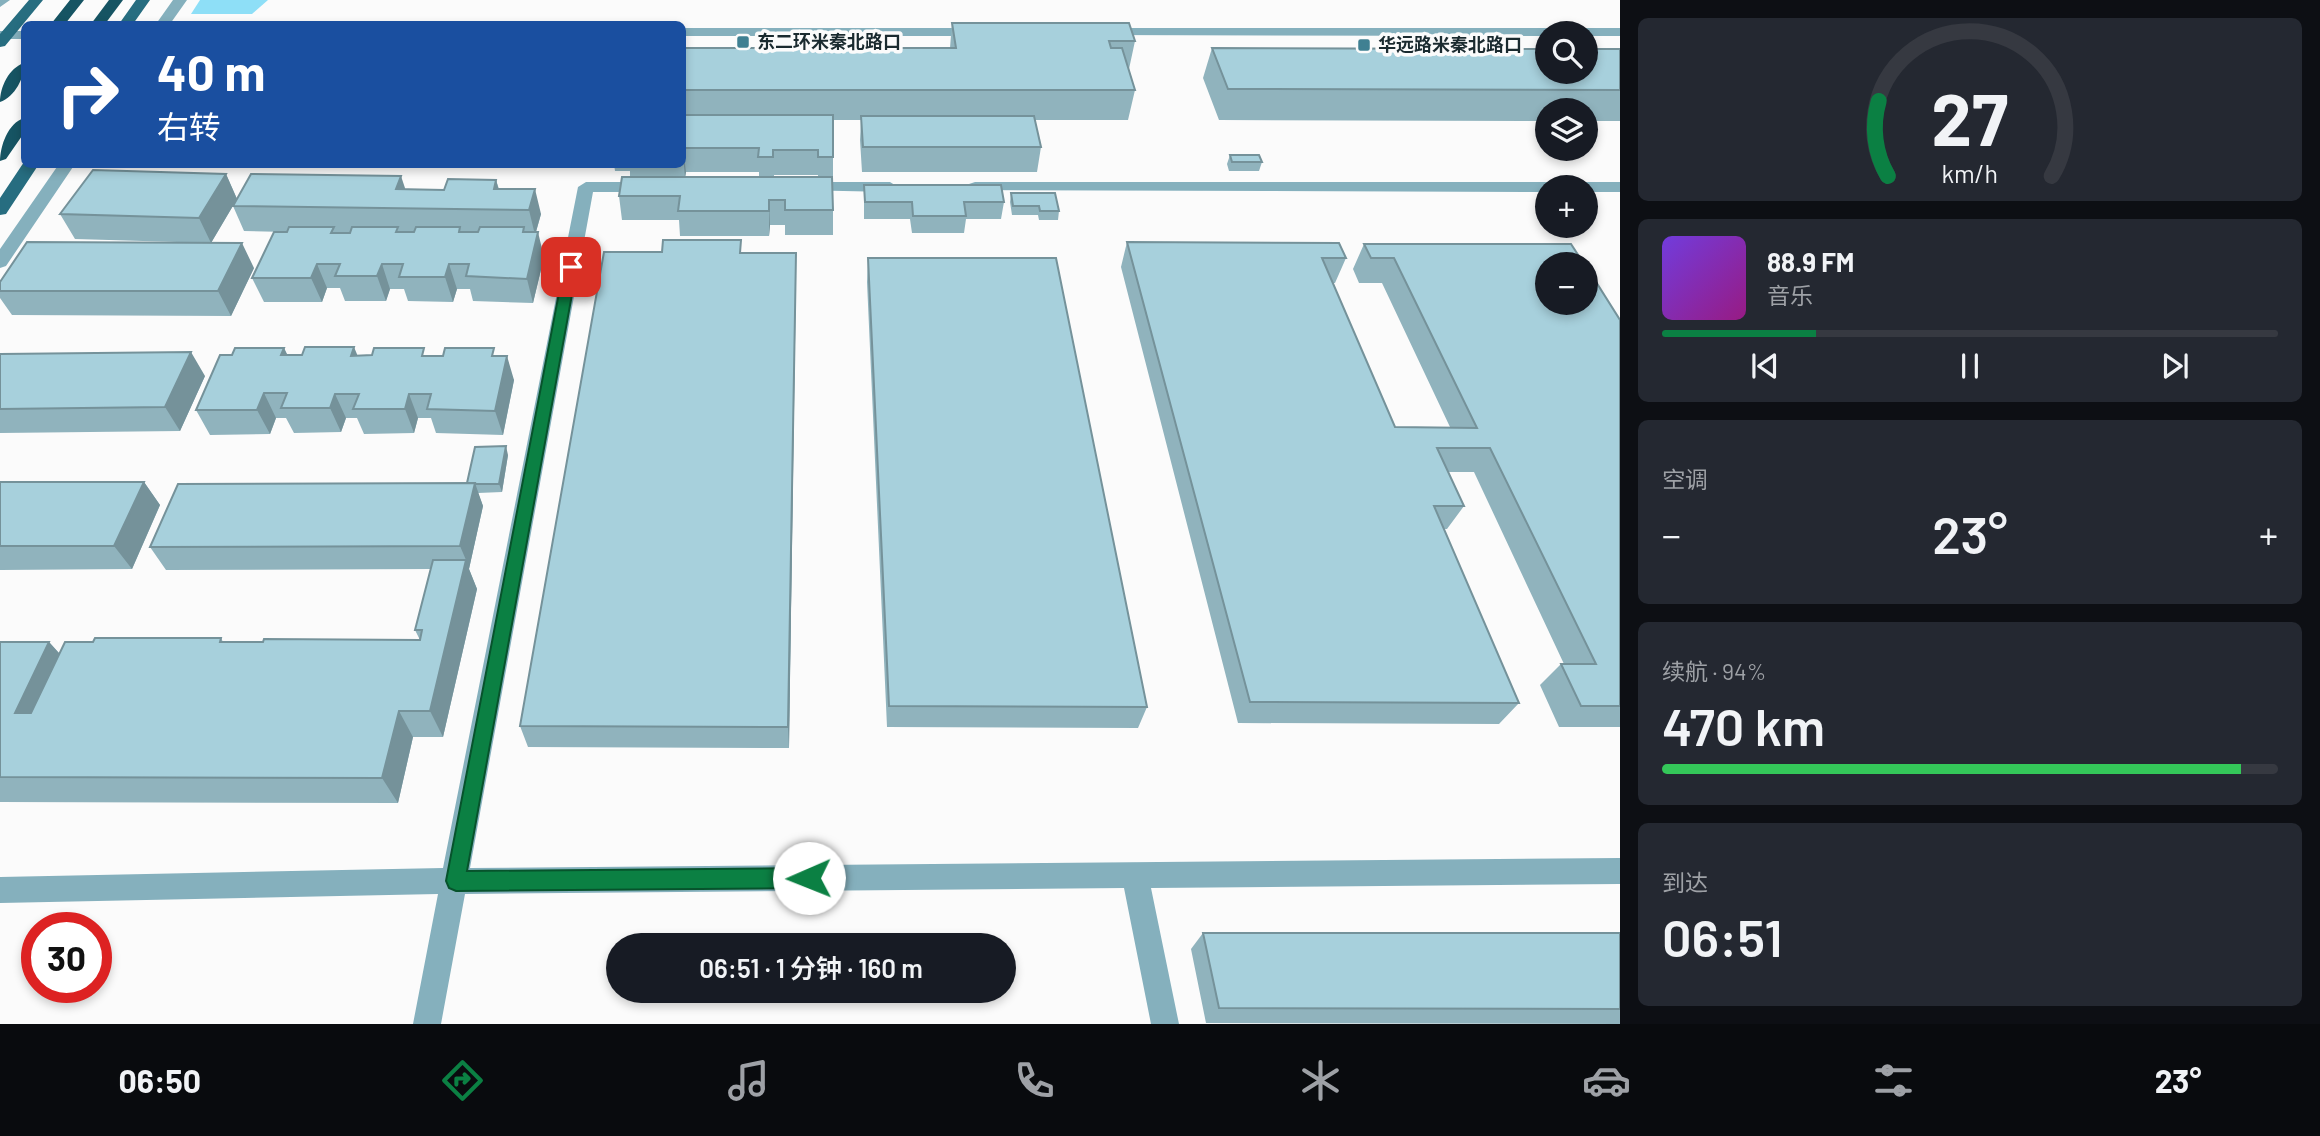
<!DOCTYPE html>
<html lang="zh">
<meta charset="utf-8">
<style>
:root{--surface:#171b24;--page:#242831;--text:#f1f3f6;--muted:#9ea1a6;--line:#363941;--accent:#0b8043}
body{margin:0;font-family:Barlow,"Noto Sans SC",sans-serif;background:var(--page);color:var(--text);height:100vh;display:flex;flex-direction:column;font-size:26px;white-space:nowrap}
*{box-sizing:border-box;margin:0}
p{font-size:23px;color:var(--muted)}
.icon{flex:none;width:38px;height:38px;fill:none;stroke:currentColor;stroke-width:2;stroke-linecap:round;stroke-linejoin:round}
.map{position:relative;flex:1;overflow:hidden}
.panel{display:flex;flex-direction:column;gap:18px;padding:18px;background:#0d0f14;width:700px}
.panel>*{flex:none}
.top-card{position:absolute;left:21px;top:21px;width:665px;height:147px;border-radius:10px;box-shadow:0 4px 10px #0003;background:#1a4fa0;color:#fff;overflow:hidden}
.fabs{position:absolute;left:1535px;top:21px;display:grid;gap:14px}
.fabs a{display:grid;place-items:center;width:63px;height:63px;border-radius:50%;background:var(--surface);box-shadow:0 4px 10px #0003;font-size:35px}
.speed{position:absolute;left:21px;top:912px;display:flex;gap:14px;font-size:35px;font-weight:700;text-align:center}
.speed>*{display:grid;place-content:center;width:91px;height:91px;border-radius:50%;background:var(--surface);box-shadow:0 4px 10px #0003;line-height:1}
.speed .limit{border:10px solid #d22;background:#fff;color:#111}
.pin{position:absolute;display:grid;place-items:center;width:60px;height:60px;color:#fff;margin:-30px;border-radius:14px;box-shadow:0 4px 10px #0006}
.me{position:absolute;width:77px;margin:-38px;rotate:269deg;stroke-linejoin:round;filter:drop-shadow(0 0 5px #0008)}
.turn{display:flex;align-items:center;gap:24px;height:147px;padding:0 21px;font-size:32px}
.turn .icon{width:91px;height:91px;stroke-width:2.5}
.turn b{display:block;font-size:49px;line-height:60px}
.big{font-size:52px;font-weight:600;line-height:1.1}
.panel .tile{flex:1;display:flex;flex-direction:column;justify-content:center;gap:10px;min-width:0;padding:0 24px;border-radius:10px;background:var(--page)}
.panel .dial{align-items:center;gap:0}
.dial svg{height:182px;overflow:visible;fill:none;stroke:var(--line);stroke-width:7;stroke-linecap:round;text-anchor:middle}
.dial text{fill:var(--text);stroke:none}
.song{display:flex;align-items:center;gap:21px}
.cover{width:84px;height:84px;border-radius:10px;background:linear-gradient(135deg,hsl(260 70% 55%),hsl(310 70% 35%))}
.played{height:7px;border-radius:4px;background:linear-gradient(90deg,var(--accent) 25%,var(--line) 25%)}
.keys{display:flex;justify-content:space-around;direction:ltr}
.heat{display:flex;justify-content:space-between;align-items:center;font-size:38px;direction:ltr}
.charge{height:10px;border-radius:5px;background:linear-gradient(90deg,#34c759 94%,var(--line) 0)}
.trip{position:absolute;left:606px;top:933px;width:410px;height:70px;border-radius:35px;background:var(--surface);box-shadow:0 4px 10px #0003;font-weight:600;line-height:70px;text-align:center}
.tab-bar{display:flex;height:112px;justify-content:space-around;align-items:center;background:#090b0e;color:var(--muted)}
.tab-bar .icon{width:49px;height:49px}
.tab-bar .selected{color:var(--accent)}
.tab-bar b{font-size:32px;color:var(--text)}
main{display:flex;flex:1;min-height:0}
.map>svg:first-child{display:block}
.green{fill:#8edff7}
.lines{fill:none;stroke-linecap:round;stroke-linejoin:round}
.minor{fill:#85b0bd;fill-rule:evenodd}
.major{fill:#276d80;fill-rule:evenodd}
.highway{fill:#165463;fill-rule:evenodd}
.wall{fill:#90b3bd;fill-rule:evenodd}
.shaded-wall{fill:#75929a}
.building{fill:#a7d0dc;stroke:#75929a;stroke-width:2}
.route{fill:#0b8043;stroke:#07532c;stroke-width:2}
.poi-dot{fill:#3f8092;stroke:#fbfbfb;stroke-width:2.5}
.labels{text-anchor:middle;stroke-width:7;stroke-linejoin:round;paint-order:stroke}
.far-poi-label{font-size:18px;font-weight:bold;fill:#1a2a2f;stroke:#fbfbfb;text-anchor:start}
</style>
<main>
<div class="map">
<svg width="1620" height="1024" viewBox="0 0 1620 1024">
<rect width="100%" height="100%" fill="#fbfbfb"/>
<path class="green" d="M200,0H268L252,14H191Z"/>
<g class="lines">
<path class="minor" d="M0,0H10L0,7Z
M173,0H187L170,24H156Z
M682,28H977L984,32L977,36H682Z
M1104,28H1620V36H1586V33H1547V36L1099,35L1097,32Z
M0,31H24V39H0Z
M59,164H75L6,266L0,268V249Z
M586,182H649L657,187L649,192H593L470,868L1620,858V884L1151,888L1179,1024H1151L1124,888L465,894L441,1024H413L438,894L0,903V877L443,868L578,187Z
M803,182H890L898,187L890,192L797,190L795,187Z
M975,182H1620V192H1586V187H1547V192L969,190L967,187L969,184Z"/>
<path class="major" d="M29,0H43L5,46L0,47V34Z
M136,0H150L133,24H119Z
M24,162V164H39L6,214L0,215V198Z"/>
<path class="highway" d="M70,0H84L65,24H51Z
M109,0H123L105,24H91Z
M24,63C25,77 15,97 0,102C0,87 9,68 24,63Z
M24,118V133L6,159L0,161C0,146 8,123 24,118Z"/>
</g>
<path class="wall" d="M952,23L1135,41L1129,69L1135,90L1128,120H1035L1041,147L1037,172H862L860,140L861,120H833V235H785V225H770L769,236H680L679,220H622L619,196L630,177V171H615L614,164H682V69L858,48H950ZM686,172H759V177H685ZM774,175H818V177H774Z
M1212,48L1620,49V121H1586V110H1547V121L1219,120L1203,78Z
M1230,155L1262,162L1259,171H1229L1227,164Z
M529,164H563V166H529Z
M226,174L237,199L211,243L75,239L60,214Z
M496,180L499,189L541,214L536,232L544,257L533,303L473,301L470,289H457L453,302L408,301L404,289H390L386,301H345L340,288H327L322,302H264L252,278L287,232L244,231L233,206L405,189L444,190Z
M864,185L1004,202L1001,219H966L964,233H912L910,219H864Z
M1011,193L1059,211L1058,220H1039L1038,215H1012L1010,202Z
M1127,242L1346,258L1335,283H1333L1395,427H1450L1382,283H1359L1353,269L1364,244L1620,320V727H1559L1540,685L1561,664H1564L1474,472H1448L1464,506L1447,529H1444L1519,703L1499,724L1238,723L1121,267Z
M742,253H796L789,748L528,747L520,726Z
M868,258L1147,707L1138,728L887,727L867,282Z
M254,268L231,316L12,315L0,298V282Z
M284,348L287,355L496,356L514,380L503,435L436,433L431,418H418L414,433L364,434L357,418H346L341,432L294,433L286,418H276L270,434L210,435L196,410Z
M0,354L205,376L180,431L0,433Z
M508,455L502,492L478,493L483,506L469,569L477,589L443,737H413L398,803L0,802V642H49L60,654L93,642L221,638L223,642H263L420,640L415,630L431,569L166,570L150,547L467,483Z
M0,482H144L160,505L132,569L0,570Z
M1203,933H1620V1024L1206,1023L1191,949Z"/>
<path class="shaded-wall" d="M683,148L686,172L685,178L683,154Z
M226,174L237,199L211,243L199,218Z
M401,176L409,200L396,189Z
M496,180L503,205L494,189Z
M535,189L541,214L535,235L529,210Z
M769,200L770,225L769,236Z
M538,232L544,257L533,303L527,279Z
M242,243L254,268L231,316L218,291Z
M796,253V277L789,748L788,727Z
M317,264L327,288L322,302L311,278Z
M382,264L390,289L386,301L377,276Z
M449,264L457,289L453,302L445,277Z
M354,347L364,371L351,356Z
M284,348L296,372L281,355Z
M191,352L205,376L180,431L165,407Z
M507,356L514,380L503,435L495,411Z
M264,393L276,418L270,434L257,410Z
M335,394L346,418L341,432L330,408Z
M409,394L418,418L414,433L405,409Z
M506,446L508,455L502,492L499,484Z
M144,482L160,505L132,569L114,546Z
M475,483L483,506L469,569L477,589L443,737L430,711L466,560L460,546Z
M49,642L74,670L43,739L15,713Z
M399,711L413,737L398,803L382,778Z"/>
<path class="building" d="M952,23H1129L1135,41H1109L1111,48H1122L1135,90H682V69L685,48H793V42H797V32H857L858,48H956Z
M1212,48L1547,49V72H1586V49H1620V90L1228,89Z
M682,115H833V157H818V150H773V157H758L759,148H683L682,154Z
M861,116H1034L1041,147H863Z
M1230,155H1259L1262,162H1232Z
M93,170L226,174L199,218L60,214Z
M251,174L401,176L396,189L444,190L448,179L496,180L494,189H535L529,210L233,206Z
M622,177H832L833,210H785V200H769V211H678L680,196H619Z
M864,185H1001L1004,202H964L966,216H913L912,202H865Z
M1011,193H1055L1059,211H1040L1039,206H1013Z
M289,227H334L331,233H350L352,227H398L396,232H414L416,227H460L459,232H478L480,227H524L523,232H538L527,279L466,276L469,264H449L445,277H399L403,264H382L377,276H335L340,264H317L311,278H252L274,232H287Z
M663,240H741L740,253H796L788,727L520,726L604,252H662Z
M27,242L242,243L218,291H0V282Z
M1127,242L1339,243L1346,258H1322L1395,427L1477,428L1394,258H1371L1364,244H1571L1584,264H1547V303H1586V266L1620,320V706H1581L1561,664H1596L1490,448H1437L1464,506H1434L1519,703L1250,702Z
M868,258H1056L1147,707L889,706Z
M305,347H354L351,356L372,355L374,348H424L422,356H443L445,348H494L492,356H507L495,411L427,409L431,394H409L405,409H353L359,394H335L330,408H281L287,393H264L257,410H196L220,355H232L235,348H284L281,355H302Z
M191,352L165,407L0,409V354Z
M506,446L499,484H475V483H467L475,447Z
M0,482H144L114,546H0Z
M475,483L460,546L150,547L178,484Z
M433,560H466L430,711H399L382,778L0,777V642H49L15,713H31L65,642H93L95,638H221L220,642H263L264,639L420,640L422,630H415Z
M1203,933H1620V1009L1219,1008Z"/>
<path class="route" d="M571,263L577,267L467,871L809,868L816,871L819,878L816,885L809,888L456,891L449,888L446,881L564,267Z"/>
<g class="poi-dot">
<rect x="736" y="35" width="14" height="14" rx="3.5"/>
<rect x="1357" y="38" width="14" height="14" rx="3.5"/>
</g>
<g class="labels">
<g class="far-poi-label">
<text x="757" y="48">东二环米秦北路口</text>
<text x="1378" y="51">华远路米秦北路口</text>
</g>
</g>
</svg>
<div class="fabs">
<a><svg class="icon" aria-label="search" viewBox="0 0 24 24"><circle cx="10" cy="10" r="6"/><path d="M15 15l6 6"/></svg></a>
<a><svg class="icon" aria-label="layers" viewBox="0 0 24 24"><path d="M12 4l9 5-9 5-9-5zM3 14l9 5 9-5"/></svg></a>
<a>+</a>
<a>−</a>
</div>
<div class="speed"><div class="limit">30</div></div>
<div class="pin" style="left:571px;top:267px;background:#d93025"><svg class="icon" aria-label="arrive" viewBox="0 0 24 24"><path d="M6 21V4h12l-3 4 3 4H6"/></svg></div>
<svg class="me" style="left:809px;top:878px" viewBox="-20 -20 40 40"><circle r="19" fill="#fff"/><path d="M0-13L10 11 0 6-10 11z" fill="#0b8043"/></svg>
<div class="trip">06:51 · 1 分钟 · 160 m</div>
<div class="top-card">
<div class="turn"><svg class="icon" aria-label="right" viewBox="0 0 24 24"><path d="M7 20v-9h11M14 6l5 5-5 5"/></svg><div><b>40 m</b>右转</div></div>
</div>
</div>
<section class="panel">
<div class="tile dial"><svg viewBox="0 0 100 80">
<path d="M14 69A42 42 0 1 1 86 69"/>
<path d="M14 69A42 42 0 0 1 10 36" stroke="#0b8043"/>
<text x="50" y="56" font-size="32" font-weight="700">27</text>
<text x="50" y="72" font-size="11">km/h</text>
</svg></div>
<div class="tile">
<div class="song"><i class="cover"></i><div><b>88.9 FM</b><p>音乐</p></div></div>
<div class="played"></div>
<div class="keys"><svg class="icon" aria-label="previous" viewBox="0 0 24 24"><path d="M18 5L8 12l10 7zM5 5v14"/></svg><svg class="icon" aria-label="pause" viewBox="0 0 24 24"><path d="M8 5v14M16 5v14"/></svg><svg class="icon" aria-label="next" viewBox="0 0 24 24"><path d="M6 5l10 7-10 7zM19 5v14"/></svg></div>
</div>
<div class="tile"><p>空调</p>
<div class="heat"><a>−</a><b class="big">23°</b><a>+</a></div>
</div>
<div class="tile"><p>续航 · 94%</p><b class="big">470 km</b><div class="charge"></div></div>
<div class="tile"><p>到达</p><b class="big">06:51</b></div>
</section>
</main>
<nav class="tab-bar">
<b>06:50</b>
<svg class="icon selected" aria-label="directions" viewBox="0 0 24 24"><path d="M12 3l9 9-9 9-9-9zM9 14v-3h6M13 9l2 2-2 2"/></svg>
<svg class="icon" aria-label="music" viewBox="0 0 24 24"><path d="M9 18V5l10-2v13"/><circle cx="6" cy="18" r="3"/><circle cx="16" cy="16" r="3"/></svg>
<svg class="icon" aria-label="phone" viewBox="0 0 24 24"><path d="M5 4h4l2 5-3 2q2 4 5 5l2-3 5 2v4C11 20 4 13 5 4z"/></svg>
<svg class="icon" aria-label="climate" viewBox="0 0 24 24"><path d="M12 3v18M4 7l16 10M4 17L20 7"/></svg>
<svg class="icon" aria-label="car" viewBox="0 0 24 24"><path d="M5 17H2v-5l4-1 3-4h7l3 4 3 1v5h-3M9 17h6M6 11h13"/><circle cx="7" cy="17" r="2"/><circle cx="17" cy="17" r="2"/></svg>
<svg class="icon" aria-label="filters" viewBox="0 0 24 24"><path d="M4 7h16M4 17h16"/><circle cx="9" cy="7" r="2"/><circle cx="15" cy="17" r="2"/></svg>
<b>23°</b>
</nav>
